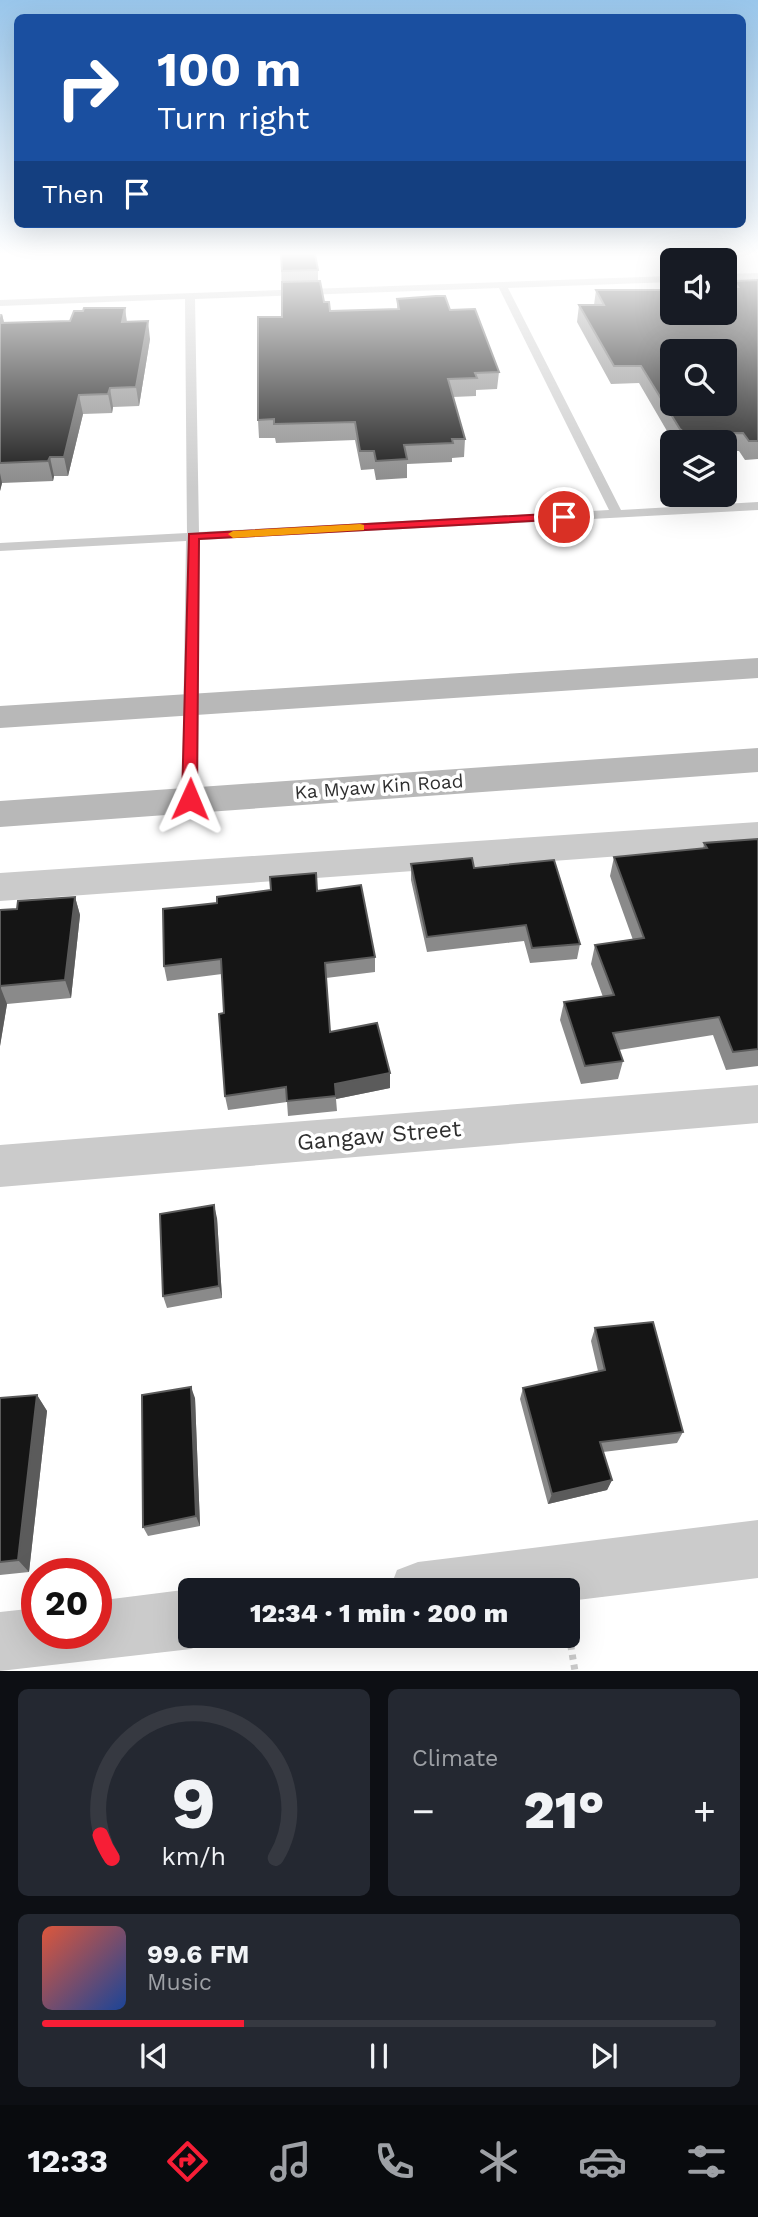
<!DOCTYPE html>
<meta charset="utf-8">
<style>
:root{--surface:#171b24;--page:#242831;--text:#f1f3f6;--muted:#9ea1a6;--line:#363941;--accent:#f71e36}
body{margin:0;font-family:"Work Sans",sans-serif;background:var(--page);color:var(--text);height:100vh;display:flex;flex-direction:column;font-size:26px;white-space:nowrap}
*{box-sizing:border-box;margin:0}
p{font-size:23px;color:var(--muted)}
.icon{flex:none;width:38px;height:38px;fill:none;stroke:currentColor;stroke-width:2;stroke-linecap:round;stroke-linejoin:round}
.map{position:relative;height:1671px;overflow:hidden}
.panel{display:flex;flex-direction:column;gap:18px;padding:18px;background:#0d0f14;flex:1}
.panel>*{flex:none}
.hud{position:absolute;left:14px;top:14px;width:732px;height:214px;border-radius:10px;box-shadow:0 7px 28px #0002;background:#1a4fa0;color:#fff;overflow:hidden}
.controls{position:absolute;left:660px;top:248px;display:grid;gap:14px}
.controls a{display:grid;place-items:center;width:77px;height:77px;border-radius:10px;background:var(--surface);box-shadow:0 7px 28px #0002;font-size:35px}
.speed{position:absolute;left:21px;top:1558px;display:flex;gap:14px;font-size:35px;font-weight:700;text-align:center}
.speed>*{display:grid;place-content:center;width:91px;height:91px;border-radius:50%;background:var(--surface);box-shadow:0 7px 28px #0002;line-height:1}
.speed .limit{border:10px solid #d22;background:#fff;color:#111}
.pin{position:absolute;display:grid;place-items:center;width:60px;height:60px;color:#fff;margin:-30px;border:4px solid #fff;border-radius:50%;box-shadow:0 2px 7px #0007}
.me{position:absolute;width:77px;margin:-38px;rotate:1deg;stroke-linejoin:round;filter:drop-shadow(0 0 5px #0008)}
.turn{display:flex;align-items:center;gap:24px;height:147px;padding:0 28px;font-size:32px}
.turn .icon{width:91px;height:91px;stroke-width:2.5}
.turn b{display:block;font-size:49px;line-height:60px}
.then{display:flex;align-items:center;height:66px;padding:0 28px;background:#0003;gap:14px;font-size:26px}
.big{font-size:52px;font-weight:800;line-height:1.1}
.panel .widget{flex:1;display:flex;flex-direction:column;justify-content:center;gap:10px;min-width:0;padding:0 24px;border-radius:10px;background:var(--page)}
.panel .dial{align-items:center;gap:0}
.dial svg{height:182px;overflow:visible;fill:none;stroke:var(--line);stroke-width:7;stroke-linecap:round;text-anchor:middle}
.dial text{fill:var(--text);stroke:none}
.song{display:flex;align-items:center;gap:21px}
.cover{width:84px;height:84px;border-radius:10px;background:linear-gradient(135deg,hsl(10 70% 55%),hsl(220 70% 35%))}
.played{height:7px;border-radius:4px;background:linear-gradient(90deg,var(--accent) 30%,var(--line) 30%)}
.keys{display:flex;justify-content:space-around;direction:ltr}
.heat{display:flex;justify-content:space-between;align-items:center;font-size:38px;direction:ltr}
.panel .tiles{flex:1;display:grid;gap:18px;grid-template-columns:1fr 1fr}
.widget:last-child{grid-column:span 2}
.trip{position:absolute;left:178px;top:1578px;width:402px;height:70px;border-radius:10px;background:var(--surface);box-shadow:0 7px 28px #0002;font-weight:800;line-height:70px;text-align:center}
.menu{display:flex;height:112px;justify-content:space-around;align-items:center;background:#090b0e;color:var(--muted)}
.menu .icon{width:49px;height:49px}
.menu .current{color:var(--accent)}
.menu b{font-size:32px;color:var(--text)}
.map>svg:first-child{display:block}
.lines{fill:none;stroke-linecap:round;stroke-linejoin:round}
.path{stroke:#cbcbcb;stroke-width:7;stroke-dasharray:5 5;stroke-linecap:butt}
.service{fill:#cbcbcb;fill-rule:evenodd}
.minor{fill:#cbcbcb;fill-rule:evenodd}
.secondary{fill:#b8b8b8;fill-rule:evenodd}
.wall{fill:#8a8a8a}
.shaded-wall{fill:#5b5b5b}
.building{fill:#151515;stroke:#5b5b5b;stroke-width:2;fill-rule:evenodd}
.route{fill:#f71e36;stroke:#a11423;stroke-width:2}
.slow{fill:#f59e0b}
.labels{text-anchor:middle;stroke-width:7;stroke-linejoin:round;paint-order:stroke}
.street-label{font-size:19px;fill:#2e2e2e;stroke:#fff}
.near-street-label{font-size:23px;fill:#2e2e2e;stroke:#fff}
</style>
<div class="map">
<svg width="758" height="1671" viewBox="0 0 758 1671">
<rect width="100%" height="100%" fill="#fff"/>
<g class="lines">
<path class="path" d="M569,1635L575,1671"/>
<path class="service" d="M758,273V279L724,280V274Z
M672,276V282L508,288L621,510L758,502V510L199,540L198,799L196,803H184L182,799L186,541L0,551V543L187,533L185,299L0,306V300ZM499,288L609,510L199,532L195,299Z"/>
<path class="minor" d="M758,822V846L0,901V873Z
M758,1085V1123L0,1187V1145Z
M758,1520V1578L569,1601V1591H389L397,1570L418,1562Z
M191,1589L194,1591H191V1636H214L212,1640L191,1649L0,1671V1612L37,1608V1633H96V1601Z"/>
<path class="secondary" d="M758,658V678L0,728V706Z
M758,748V772L0,827V801Z"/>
</g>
<path class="wall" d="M281,254L318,270V281L324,302L330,311L397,309V299L450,310L499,372L497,389L476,390V396L453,397L465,439L464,457L452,458V462L407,464V478L376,480L374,469L361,470L355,440L276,443L275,438H259L258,420L282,317Z
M758,280V459L745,460L739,451H724V443H674L639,383L611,384L577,322L579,305H594L596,290L672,313L732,288L733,281Z
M125,308L127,322L150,339L139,406L113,407L112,413L83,414L68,476H54L53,481L2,483L0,491V314H2L4,323L70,321Z
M758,839V1066L726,1070L713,1035L619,1050L623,1061L618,1079L581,1084L560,1020L564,1002L603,997L591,964L595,945L633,940L610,876L614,857L703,849L704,843Z
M411,864L474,868L580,944L577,959L530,963L524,941L427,952L411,880Z
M317,891L375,957V972L326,978L330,1032L390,1088L336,1099L337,1111L288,1116L287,1102L228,1110L225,1096L224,1013L222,974L167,981L164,966Z
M75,897L80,915L71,998L7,1004L0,1046V910L17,909Z
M217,1218L222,1298L167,1308L163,1296Z
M595,1328L683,1432L677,1443L603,1452L612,1480L607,1490L548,1504L520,1399L523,1388L598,1371L591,1341Z
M37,1395L47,1411L29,1572L0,1575V1398Z
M195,1398L200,1526L148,1536L143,1527Z"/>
<path class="shaded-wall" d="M125,308L127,325L122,322Z
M2,314L6,331L0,335V318Z
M148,321L150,339L139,406L136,387Z
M110,388L113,407L112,413L108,394Z
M79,395L83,414L68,476L64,457Z
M50,457L54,476L53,481L48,461Z
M0,473L2,483L0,491Z
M75,897L80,915L71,998L65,980Z
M0,986L7,1004L0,1046Z
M390,1073V1088L336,1099L335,1084Z
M214,1205L217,1218L222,1298L219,1286Z
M191,1387L195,1398L200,1526L196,1516Z
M37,1395L47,1411L29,1572L18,1560Z
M612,1480L607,1490L548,1504L552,1494Z"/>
<path class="building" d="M281,254H315L318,270L282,271Z
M758,280V441H749L743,433L686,434L680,429L641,366H614L579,305H604L596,290H672V313H724V288L738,287L733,281ZM672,352H724V404H672Z
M320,281L324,302H329L330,311L399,309L397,299L436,296H445L450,310L475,309L499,372L475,373L477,378L448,379L465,439H452L453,443L404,445L407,459L376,461L374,451H360L355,422L274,424V419L258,420V317H282V282Z
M84,308H125L122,322L148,321L136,387L110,388L108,394L79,395L64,457H50L48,461L0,463V323L70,321L74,311H83Z
M758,839V1049L733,1052L719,1017L613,1033L623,1061L585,1066L564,1002L614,995L595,945L644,938L614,857L707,848L704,843Z
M472,858L474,868L554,860L580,944L532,948L526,925L427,937L411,864Z
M316,873L317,891L361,885L375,957L325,963L330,1032L377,1023L390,1073L335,1084L336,1096L287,1101L286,1087L225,1096L219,1014L224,1013L221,959L164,966L163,909L217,903V897L271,890L270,877Z
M75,897L65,980L0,986V988V910L17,909L18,901Z
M214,1205L219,1286L163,1296L160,1214Z
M653,1322L683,1432L600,1442L612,1480L552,1494L523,1388L605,1370L595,1328Z
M191,1387L196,1516L143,1527L142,1395Z
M37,1395L18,1560L0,1562V1398Z"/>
<linearGradient id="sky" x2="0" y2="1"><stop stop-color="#99c6eb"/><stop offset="0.52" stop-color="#fff"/><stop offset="1" stop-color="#fff" stop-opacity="0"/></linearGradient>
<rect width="758" height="488" fill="url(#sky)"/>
<path class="route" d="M564,513L568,514V519L199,539L197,799L195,803H184L182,799L189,534Z"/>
<path class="slow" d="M360,524L364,525V530L233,538L228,534L233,531Z"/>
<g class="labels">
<g class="street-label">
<text transform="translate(379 786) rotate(-4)" y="7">Ka Myaw Kin Road</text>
</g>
<g class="near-street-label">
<text transform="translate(379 1135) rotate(-5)" y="8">Gangaw Street</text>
</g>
</g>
</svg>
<div class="controls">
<a><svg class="icon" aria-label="sound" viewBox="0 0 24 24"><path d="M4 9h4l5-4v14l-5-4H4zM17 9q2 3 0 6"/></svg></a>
<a><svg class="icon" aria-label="search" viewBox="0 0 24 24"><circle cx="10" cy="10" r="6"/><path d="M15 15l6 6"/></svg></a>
<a><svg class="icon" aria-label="layers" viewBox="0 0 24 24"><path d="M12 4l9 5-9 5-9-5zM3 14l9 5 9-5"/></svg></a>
</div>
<div class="speed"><div class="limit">20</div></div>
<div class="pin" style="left:564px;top:517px;background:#d93025"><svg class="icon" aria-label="arrive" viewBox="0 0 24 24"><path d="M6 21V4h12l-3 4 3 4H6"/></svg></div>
<svg class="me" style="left:190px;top:799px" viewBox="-20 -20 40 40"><path d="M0-17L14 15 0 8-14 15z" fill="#f71e36" stroke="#fff" stroke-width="4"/></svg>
<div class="trip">12:34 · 1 min · 200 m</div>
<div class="hud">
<div class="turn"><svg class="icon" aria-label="right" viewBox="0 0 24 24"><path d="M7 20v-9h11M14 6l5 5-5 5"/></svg><div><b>100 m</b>Turn right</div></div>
<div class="then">Then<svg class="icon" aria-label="arrive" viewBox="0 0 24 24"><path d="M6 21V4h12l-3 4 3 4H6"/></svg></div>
</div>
</div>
<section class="panel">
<div class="tiles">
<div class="widget dial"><svg viewBox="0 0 100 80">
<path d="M14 69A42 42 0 1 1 86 69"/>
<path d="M14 69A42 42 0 0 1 9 59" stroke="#f71e36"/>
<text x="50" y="56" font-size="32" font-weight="700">9</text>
<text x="50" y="72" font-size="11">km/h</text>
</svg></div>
<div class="widget"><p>Climate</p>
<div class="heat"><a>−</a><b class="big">21°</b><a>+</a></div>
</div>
<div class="widget">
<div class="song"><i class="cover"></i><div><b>99.6 FM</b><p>Music</p></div></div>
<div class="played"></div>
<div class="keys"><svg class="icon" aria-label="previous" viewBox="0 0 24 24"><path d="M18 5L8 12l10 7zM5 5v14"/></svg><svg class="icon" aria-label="pause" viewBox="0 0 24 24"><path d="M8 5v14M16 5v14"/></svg><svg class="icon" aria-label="next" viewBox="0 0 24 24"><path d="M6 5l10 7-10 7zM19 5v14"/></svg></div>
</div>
</div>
</section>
<nav class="menu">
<b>12:33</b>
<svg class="icon current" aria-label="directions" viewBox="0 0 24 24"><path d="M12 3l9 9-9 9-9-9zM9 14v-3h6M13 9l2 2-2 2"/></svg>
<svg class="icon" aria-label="music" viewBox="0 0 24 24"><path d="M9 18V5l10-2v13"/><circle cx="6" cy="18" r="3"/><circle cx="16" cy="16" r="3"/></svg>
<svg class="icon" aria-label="phone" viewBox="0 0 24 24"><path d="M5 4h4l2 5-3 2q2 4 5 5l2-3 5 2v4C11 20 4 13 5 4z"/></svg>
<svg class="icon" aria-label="climate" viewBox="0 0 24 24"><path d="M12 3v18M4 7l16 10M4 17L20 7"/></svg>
<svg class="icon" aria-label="car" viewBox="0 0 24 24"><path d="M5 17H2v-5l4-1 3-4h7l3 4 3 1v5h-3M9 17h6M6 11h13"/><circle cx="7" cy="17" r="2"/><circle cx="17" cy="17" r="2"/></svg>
<svg class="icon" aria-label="filters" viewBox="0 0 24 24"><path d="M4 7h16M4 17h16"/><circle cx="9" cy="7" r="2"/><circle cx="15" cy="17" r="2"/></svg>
</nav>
